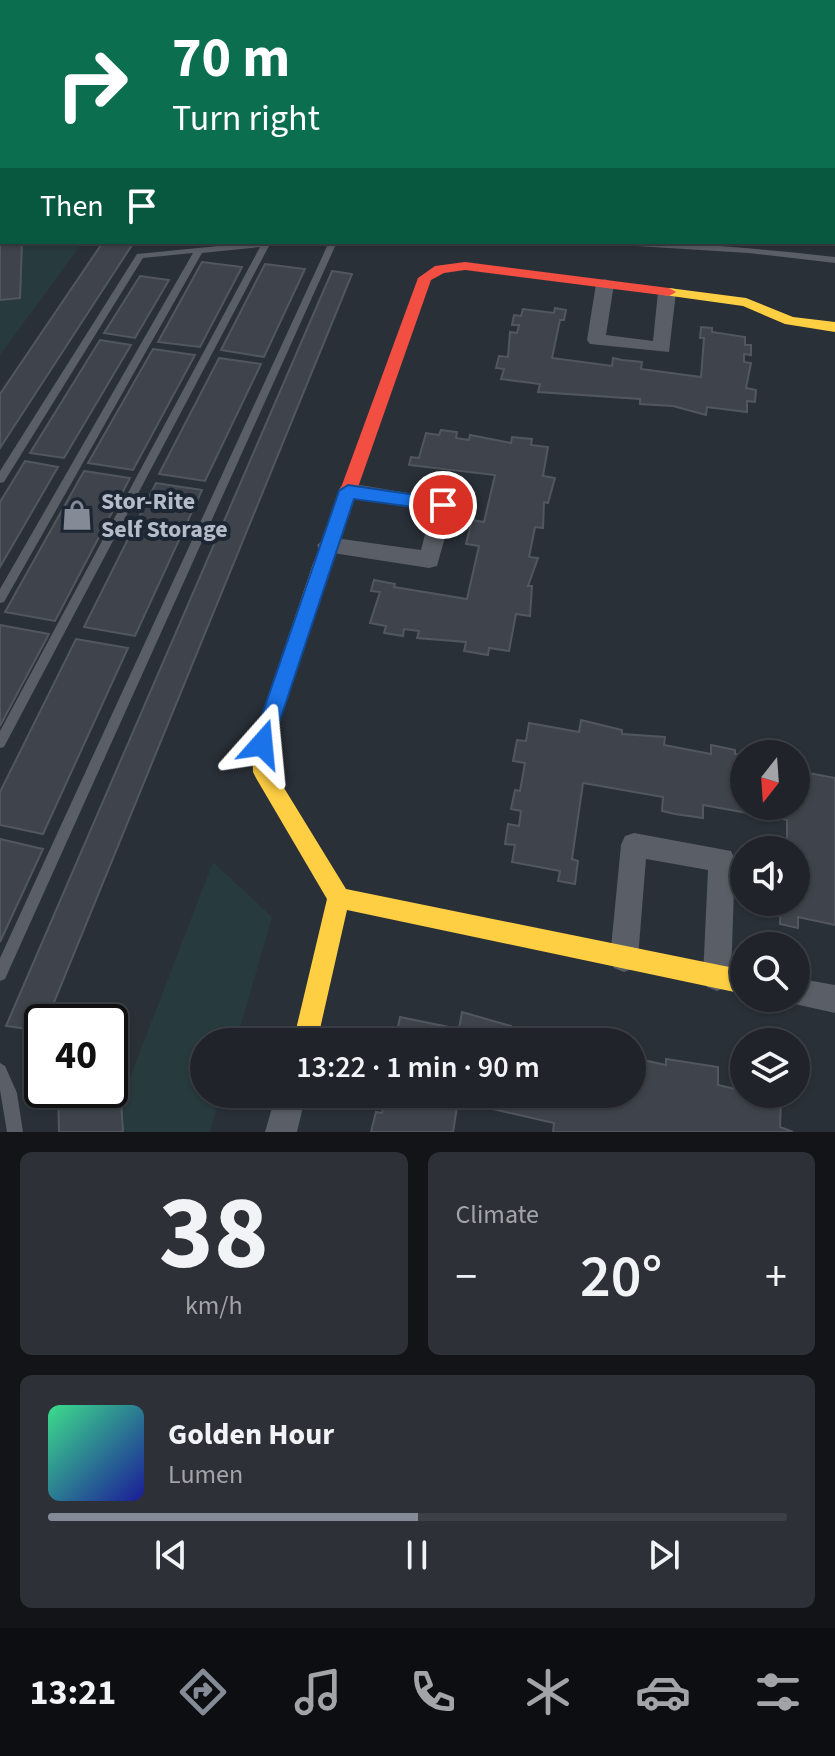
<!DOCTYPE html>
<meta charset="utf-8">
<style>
:root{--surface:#20242a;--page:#2d3036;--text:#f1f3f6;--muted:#a2a4a8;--line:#3d4147;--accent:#848b96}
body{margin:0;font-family:"Source Sans 3",sans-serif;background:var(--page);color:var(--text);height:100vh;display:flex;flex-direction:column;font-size:30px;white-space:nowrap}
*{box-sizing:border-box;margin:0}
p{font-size:26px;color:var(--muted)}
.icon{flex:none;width:44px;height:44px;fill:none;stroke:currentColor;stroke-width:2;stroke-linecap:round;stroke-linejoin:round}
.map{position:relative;height:1132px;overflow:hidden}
.panel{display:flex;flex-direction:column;gap:20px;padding:20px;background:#121417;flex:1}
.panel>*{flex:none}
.top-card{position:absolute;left:0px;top:0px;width:836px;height:244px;box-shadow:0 2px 6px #0004,0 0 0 2px var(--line);background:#0b6e4f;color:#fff;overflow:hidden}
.needle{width:52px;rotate:197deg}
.buttons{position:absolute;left:730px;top:740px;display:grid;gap:16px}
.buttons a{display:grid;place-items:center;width:80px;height:80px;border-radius:50%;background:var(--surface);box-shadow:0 2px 6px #0004,0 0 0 2px var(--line);font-size:40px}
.speed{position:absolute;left:24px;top:1004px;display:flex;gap:16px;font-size:40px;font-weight:700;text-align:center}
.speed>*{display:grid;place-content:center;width:104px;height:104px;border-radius:50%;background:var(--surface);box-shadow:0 2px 6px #0004,0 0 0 2px var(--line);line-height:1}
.speed .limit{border:4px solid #111;border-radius:12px;background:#fff;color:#111}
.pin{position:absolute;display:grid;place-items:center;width:68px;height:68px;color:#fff;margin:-34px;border:4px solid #fff;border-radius:50%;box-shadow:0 2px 8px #0007}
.me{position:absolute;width:88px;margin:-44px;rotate:18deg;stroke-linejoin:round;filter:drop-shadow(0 0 6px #0008)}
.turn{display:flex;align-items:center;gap:28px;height:168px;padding:0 40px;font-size:36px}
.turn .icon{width:104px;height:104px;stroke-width:2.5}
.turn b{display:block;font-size:56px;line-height:68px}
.then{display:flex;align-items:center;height:76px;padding:0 40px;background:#0003;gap:16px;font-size:30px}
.big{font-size:60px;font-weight:600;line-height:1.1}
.panel .tile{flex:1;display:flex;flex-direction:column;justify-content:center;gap:12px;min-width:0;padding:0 28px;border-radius:12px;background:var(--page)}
.panel .dial{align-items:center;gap:0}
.dial b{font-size:104px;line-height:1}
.song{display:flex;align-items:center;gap:24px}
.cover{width:96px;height:96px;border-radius:12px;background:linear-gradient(135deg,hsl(150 70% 55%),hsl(240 70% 35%))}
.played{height:8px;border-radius:4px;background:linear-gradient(90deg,var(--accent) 50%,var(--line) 50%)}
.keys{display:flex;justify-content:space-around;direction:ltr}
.heat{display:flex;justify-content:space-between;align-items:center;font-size:44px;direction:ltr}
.panel .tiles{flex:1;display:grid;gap:20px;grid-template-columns:1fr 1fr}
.tile:last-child{grid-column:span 2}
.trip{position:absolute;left:190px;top:1028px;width:456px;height:80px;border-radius:40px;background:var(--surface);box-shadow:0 2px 6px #0004,0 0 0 2px var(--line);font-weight:600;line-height:80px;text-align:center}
.menu{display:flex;height:128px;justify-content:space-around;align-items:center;background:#0d0e11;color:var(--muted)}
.menu .icon{width:56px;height:56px}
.menu .selected{color:var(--accent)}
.menu b{font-size:36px;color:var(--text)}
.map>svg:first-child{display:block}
.green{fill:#273a3e}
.building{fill:#3f444c;stroke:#52575f;stroke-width:2}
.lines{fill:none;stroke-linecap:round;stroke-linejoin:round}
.lane{fill:#5a5e66;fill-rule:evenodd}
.street{fill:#5a5e66;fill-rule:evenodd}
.fast{fill:#16e098;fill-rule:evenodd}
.slow{fill:#ffcf43;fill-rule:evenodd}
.jam{fill:#f24e42;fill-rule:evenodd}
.route{fill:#1a73e8;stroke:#114b97;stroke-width:2}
.labels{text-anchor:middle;stroke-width:8;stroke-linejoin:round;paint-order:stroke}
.poi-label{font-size:24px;font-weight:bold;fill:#b4bcc9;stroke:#1d2633;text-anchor:start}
</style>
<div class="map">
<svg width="835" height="1132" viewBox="0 0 835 1132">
<rect width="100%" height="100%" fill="#2a3038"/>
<path class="green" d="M0,0H619V2H2L0,117Z
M0,215L2,242H83L0,355Z
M213,862L272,917L236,1042H204V1094H221L210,1132H109Z"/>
<path class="building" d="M0,232L2,242H22L20,298L0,300Z
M103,242L132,245L0,448V394Z
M202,262L242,267L200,347L158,342Z
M265,264L305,269L264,357L221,350Z
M332,271L352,274L46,1022H42V1031L6,1026Z
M140,276L169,280L135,338L104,333Z
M555,308L566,310L564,320H560L552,358L612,366L613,358L622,360L642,362L641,369L701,377L704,338H700L701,327L712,328V332L745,337V345H751V355L744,354V362L751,363L746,388L756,390L755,402L747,401V412L707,407L706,415L673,406L640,404V399L538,392L540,384L501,379L504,369L496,368L499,356L508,357L510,332L517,333L519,325H512L514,315L521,316L523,309L554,313Z
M100,340L131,345L64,458L30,453Z
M153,349L195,355L133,470L88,463Z
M219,358L261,364L205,481L159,474Z
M441,430L457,432L456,438L469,440L470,435L511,443L512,437L532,439L531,445L548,447L543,476L555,478L548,503L544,502L543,528L535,527L529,557L538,558L528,586H532L530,616L516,614L509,651L489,648L488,655L464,651L466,642L417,638L419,631L404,629L403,636L384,633L386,626L370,623L380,592L371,591L374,580L395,584L394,587L467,599L479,546L466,544L472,520L484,522L495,475L409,465L411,457L419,458L426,433L439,435Z
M25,461L58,467L0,567V502Z
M84,471L130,478L55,621L5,612Z
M156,483L202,490L135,636L84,627Z
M0,625L49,634L0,726Z
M76,639L128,648L43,834L0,825V792Z
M581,720L622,730V734L665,737L664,745L711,754V745L735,750V754L744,755V806H796V758L798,771L835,778V925L798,917V928L780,924L781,902H796V850H787V820L703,805V818L675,814L662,811L663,797L583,783L572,859L578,861L575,884L558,881L560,871L512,862L515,845L505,844L508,824L519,826L521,811L511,809L515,790L520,791L525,763L513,761L517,740L526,741L529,723L579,732Z
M0,839L43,849L0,942Z
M462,1012L511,1026L510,1032L532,1037L533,1031L560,1037V1042H395L400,1017L459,1029Z
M632,1052L644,1054L643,1060L666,1065V1059L718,1067V1085L744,1091V1094L781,1099L780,1127L793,1132H553L554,1123L458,1101L453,1132H371L376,1112L382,1113L386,1094H632Z
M119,1070L123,1132H59L58,1090H110V1072Z"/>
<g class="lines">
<path class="lane" d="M164,0H171L170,2H163Z
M0,15L2,16V20L0,19Z
M0,69H2V73H0Z
M834,97H835V102H834Z
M259,242H289L285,245L269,246L4,747L0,748V731L260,247L202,253L4,602L0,603V589L193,253L143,258L4,482L0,483V471L137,254Z
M329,242H337L5,979L0,981V958Z
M616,242C689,242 762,249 835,257V263L748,253L620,245Z
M0,1063L5,1066L17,1093L23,1132H7L0,1090Z"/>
<path class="street" d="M605,279L614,284L606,335L653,341L658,292L661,288H673L676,292L669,352L590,344L587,340L596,284Z
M348,483L450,500L454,505L437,566L429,568L320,551L317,545L328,537L421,550L431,511L341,496L338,491L341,486Z
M634,833L731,851L735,860L731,977L727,987L717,991L707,987L703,977L708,870L646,859L638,958L634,968L624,972L614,968L610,958L621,845L625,836Z
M796,978L835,985V1013L786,1002L784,998H796Z
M276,1094H306L297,1132H265Z"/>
<path class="fast" d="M2,142V150L0,151V143Z"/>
<path class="slow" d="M0,177H2V185H0Z
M669,288L746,298L793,317L835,322V332L785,324L743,306L664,295L662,292Z
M322,557L328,559L331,564L272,744L273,770L346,889L744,970V994L347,910L317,1042H293L327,899L256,778L253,772L252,744L313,564L316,559Z"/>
<path class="jam" d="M834,71H835V77H834Z
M465,262L669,288L676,292L669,296L465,270L444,273L431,280L331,564L328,569H316L313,564L418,278L435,266Z"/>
</g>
<path class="route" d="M348,485L443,499L451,505L443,511L354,499L272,744L262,753L252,744L339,491Z"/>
<defs>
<symbol id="shop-bare" viewBox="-9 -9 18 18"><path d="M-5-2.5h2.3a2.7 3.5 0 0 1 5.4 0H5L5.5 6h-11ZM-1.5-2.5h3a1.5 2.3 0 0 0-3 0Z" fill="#848b96" stroke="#1d2633" stroke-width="2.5" paint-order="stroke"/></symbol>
</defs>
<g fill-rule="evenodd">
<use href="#shop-bare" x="55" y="493" width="44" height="44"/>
</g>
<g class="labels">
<g class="poi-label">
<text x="101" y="509">Stor-Rite<tspan x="101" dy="28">Self Storage</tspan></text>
</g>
</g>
</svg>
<div class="buttons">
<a><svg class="needle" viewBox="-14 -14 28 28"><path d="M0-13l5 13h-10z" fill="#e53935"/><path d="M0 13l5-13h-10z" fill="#a2a4a8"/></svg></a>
<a><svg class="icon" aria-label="sound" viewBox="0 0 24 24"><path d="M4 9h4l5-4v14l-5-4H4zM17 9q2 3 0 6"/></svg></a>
<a><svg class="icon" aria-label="search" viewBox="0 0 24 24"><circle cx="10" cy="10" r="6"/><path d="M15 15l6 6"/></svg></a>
<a><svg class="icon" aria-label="layers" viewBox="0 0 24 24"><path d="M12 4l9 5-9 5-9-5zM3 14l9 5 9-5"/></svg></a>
</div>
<div class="speed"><div class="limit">40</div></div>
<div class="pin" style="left:443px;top:505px;background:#d93025"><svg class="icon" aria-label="arrive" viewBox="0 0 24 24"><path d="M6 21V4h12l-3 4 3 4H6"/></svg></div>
<svg class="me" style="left:262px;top:744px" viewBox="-20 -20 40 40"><path d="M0-17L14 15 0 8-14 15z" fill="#1a73e8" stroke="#fff" stroke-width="4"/></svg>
<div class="trip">13:22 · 1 min · 90 m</div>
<div class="top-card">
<div class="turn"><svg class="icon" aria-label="right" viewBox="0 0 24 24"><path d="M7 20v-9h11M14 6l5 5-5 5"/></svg><div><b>70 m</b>Turn right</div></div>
<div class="then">Then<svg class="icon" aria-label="arrive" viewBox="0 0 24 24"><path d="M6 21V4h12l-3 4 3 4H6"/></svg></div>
</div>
</div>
<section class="panel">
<div class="tiles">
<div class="tile dial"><b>38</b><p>km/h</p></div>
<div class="tile"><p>Climate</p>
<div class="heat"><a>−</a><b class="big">20°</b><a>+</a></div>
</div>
<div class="tile">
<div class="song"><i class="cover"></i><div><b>Golden Hour</b><p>Lumen</p></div></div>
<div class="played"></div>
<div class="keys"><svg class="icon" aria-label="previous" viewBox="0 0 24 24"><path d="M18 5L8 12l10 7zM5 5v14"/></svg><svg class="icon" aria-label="pause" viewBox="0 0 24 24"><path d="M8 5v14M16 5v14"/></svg><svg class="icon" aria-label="next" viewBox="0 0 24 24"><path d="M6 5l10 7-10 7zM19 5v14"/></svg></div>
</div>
</div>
</section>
<nav class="menu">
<b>13:21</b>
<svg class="icon selected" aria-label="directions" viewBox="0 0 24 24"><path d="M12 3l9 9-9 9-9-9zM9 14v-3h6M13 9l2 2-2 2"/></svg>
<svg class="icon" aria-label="music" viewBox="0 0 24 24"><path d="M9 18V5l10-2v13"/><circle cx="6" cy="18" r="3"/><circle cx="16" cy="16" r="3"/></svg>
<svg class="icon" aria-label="phone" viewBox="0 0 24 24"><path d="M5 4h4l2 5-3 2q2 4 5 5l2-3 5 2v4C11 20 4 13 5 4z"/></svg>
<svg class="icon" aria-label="climate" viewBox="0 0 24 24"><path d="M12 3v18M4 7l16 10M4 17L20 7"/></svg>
<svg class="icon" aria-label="car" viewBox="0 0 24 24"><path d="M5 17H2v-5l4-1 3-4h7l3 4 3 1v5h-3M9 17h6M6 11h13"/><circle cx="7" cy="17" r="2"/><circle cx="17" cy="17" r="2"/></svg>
<svg class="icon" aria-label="filters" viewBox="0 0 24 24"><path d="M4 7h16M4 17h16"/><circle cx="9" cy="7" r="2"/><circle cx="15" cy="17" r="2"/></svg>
</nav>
